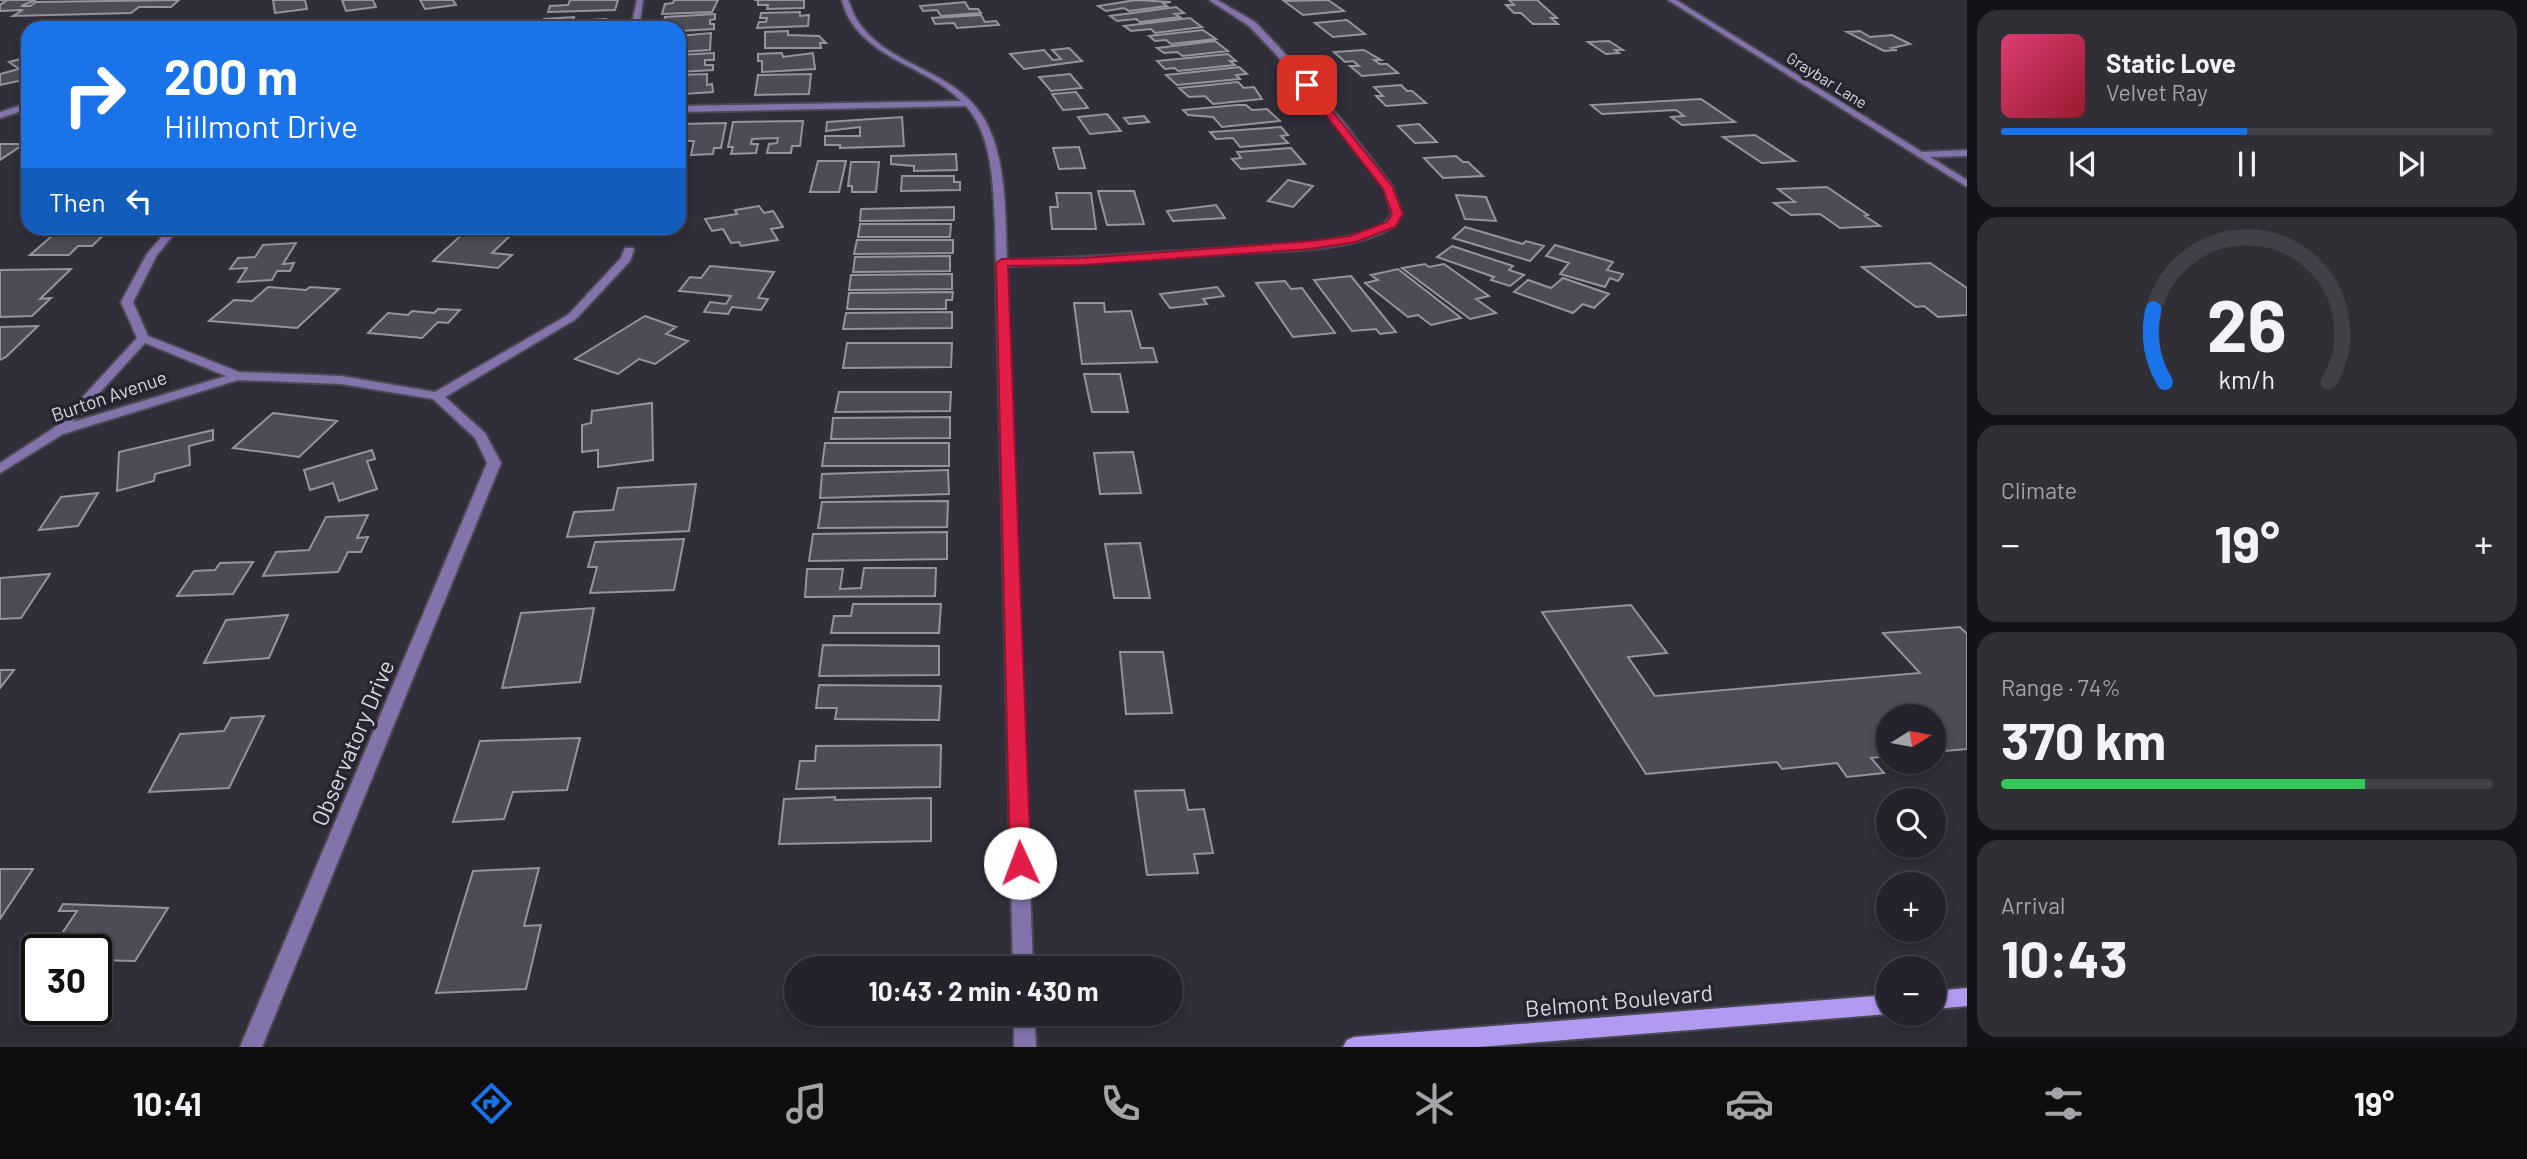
<!DOCTYPE html>
<meta charset="utf-8">
<style>
:root{--surface:#24222a;--page:#302f36;--text:#f1f3f6;--muted:#a3a4a8;--line:#413f47;--accent:#1a73e8}
body{margin:0;font-family:Barlow,sans-serif;background:var(--page);color:var(--text);height:100vh;display:flex;flex-direction:column;font-size:26px;white-space:nowrap}
*{box-sizing:border-box;margin:0}
p{font-size:23px;color:var(--muted)}
.icon{flex:none;width:38px;height:38px;fill:none;stroke:currentColor;stroke-width:2;stroke-linecap:round;stroke-linejoin:round}
.map{position:relative;flex:1;overflow:hidden}
.details{display:flex;flex-direction:column;gap:10px;padding:10px;background:#141317;width:560px}
.details>*{flex:none}
.guide{position:absolute;left:21px;top:21px;width:665px;height:214px;border-radius:21px;box-shadow:0 4px 10px #0003,0 0 0 2px var(--line);background:#1a73e8;color:#fff;overflow:hidden}
.needle{width:46px;rotate:79deg}
.controls{position:absolute;left:1876px;top:704px;display:grid;gap:14px}
.controls a{display:grid;place-items:center;width:70px;height:70px;border-radius:50%;background:var(--surface);box-shadow:0 4px 10px #0003,0 0 0 2px var(--line);font-size:35px}
.speed{position:absolute;left:21px;top:934px;display:flex;gap:14px;font-size:35px;font-weight:700;text-align:center}
.speed>*{display:grid;place-content:center;width:91px;height:91px;border-radius:50%;background:var(--surface);box-shadow:0 4px 10px #0003,0 0 0 2px var(--line);line-height:1}
.speed .limit{border:4px solid #111;border-radius:10px;background:#fff;color:#111}
.pin{position:absolute;display:grid;place-items:center;width:60px;height:60px;color:#fff;margin:-30px;border-radius:14px;box-shadow:0 4px 10px #0006}
.me{position:absolute;width:77px;margin:-38px;rotate:358deg;stroke-linejoin:round;filter:drop-shadow(0 0 5px #0008)}
.turn{display:flex;align-items:center;gap:24px;height:147px;padding:0 28px;font-size:32px}
.turn .icon{width:91px;height:91px;stroke-width:2.5}
.turn b{display:block;font-size:49px;line-height:60px}
.then{display:flex;align-items:center;height:66px;padding:0 28px;background:#0003;gap:14px;font-size:26px}
.big{font-size:52px;font-weight:700;line-height:1.1}
.details .card{flex:1;display:flex;flex-direction:column;justify-content:center;gap:10px;min-width:0;padding:0 24px;border-radius:21px;background:var(--page)}
.details .dial{align-items:center;gap:0}
.dial svg{height:182px;overflow:visible;fill:none;stroke:var(--line);stroke-width:7;stroke-linecap:round;text-anchor:middle}
.dial text{fill:var(--text);stroke:none}
.song{display:flex;align-items:center;gap:21px}
.cover{width:84px;height:84px;border-radius:10px;background:linear-gradient(135deg,hsl(340 70% 55%),hsl(350 70% 35%))}
.played{height:7px;border-radius:4px;background:linear-gradient(90deg,var(--accent) 50%,var(--line) 50%)}
.keys{display:flex;justify-content:space-around;direction:ltr}
.heat{display:flex;justify-content:space-between;align-items:center;font-size:38px;direction:ltr}
.charge{height:10px;border-radius:5px;background:linear-gradient(90deg,#34c759 74%,var(--line) 0)}
.trip{position:absolute;left:784px;top:956px;width:399px;height:70px;border-radius:35px;background:var(--surface);box-shadow:0 4px 10px #0003,0 0 0 2px var(--line);font-weight:700;line-height:70px;text-align:center}
.tabs{display:flex;height:112px;justify-content:space-around;align-items:center;background:#0e0e11;color:var(--muted)}
.tabs .icon{width:49px;height:49px}
.tabs .selected{color:var(--accent)}
.tabs b{font-size:32px;color:var(--text)}
main{display:flex;flex:1;min-height:0}
.map>svg:first-child{display:block}
.building{fill:#4d4b55;stroke:#95939f;stroke-width:2}
.lines{fill:none;stroke-linecap:round;stroke-linejoin:round}
.street-casing{stroke:#4b4953;stroke-width:4}
.secondary-casing{stroke:#4b4953;stroke-width:4}
.street{fill:#8274ab;fill-rule:evenodd}
.secondary{fill:#b29af2;fill-rule:evenodd}
.route{fill:#e11d48;stroke:#92132f;stroke-width:2}
.labels{text-anchor:middle;stroke-width:7;stroke-linejoin:round;paint-order:stroke}
.far-street-label{font-size:16px;fill:#d9d7de;stroke:#26242e}
.street-label{font-size:19px;fill:#d9d7de;stroke:#26242e}
.near-street-label{font-size:23px;fill:#d9d7de;stroke:#26242e}
</style>
<main>
<div class="map">
<svg width="1967" height="1047" viewBox="0 0 1967 1047">
<rect width="100%" height="100%" fill="#302e38"/>
<path class="building" d="M0,0H36L21,6H30L36,2L179,0L171,7H139L131,13L13,16L23,10L0,11V5L6,1Z
M273,0H305L307,9L275,13Z
M342,0H373L376,7L346,11Z
M420,0H453L456,5L425,9Z
M570,0H618L615,10L548,12L550,6L568,5Z
M674,0H718L712,12L662,14L665,4L673,3Z
M754,0H804V8L767,9L768,5H758V0Z
M1136,0L1171,2L1163,3L1167,6L1129,11L1124,8L1106,11L1098,6Z
M1328,0L1344,11L1303,15L1284,1Z
M1509,0H1537L1557,18H1551L1558,24H1533L1521,13H1514L1506,5H1514Z
M965,2L969,9H978L981,13L941,16L937,10L923,11L920,6Z
M1176,7L1184,13L1175,14L1180,17L1140,22L1136,19L1117,21L1110,16Z
M800,12V16L809,15L808,26L757,28L759,22H766L767,18H760L761,13Z
M715,14V19L710,20V24H714V29L679,31V28H662L665,17Z
M981,15L985,22L996,21L999,25L957,28L954,23L935,24L932,18Z
M574,17L573,21L606,19L604,28H553L554,24L542,25L544,19Z
M1190,18L1202,27L1155,33L1151,29L1131,31L1124,26Z
M1347,20L1365,34L1333,37L1315,23Z
M1203,30L1216,39L1171,44L1166,40L1155,41L1149,36Z
M788,31V35L819,36L826,43H820L821,48H765V32Z
M1860,31L1870,37L1892,35L1910,44L1892,48L1897,50L1884,51L1847,32Z
M711,33L710,50L679,52V36Z
M1215,41L1228,51L1183,56L1177,52L1164,53L1157,48Z
M1609,41L1623,50H1615L1619,53L1606,54L1588,42Z
M1069,48L1082,61L1024,69L1010,54L1044,50L1053,60L1061,59L1052,50Z
M1364,50L1381,60H1374L1380,64H1387L1398,73L1362,76L1350,66H1359L1353,61L1345,62L1334,52Z
M714,53V60H705V65H713V70L679,72V55Z
M782,53L783,57L813,53L815,69L762,72V61H758V54Z
M1228,54L1236,61H1230L1235,65L1178,71L1175,68L1165,69L1157,61Z
M28,57V79L0,85V74L19,69L9,62Z
M1239,67L1247,74L1236,75L1240,79L1177,85L1166,75Z
M707,74V85L712,84L713,92L684,94V91H679V75Z
M811,74L809,94L755,95L758,75Z
M1070,74L1082,88L1051,91L1039,77Z
M1238,82L1244,88L1254,87L1262,99L1213,104L1205,96L1189,97L1179,88Z
M1401,85L1407,91H1412L1426,103L1386,106L1376,96H1383L1374,87Z
M1076,92L1088,108L1063,110L1052,94Z
M1701,99L1735,122L1682,125L1671,117L1684,116L1676,110L1602,114L1591,105Z
M1237,105H1246L1252,110L1267,109L1280,121L1222,127L1213,117L1188,115L1183,110Z
M1107,114L1121,131L1090,134L1078,117Z
M1144,116L1149,122L1129,124L1124,118Z
M902,117L904,146L840,148V145H825V136H860V127L826,131L827,122Z
M803,121L800,146H792L791,153H767L769,144L777,143L778,138L752,139L751,144H758L756,153L731,154L733,147H728L733,122Z
M726,123L721,148H714L713,154L691,155L694,141H679V124Z
M1419,124L1437,142L1415,143L1398,126Z
M1281,127L1288,135L1281,136L1288,143L1240,147L1233,138L1216,139L1210,132Z
M1755,135L1795,161L1762,163L1723,137Z
M0,144H24L0,160Z
M1079,147L1085,168L1059,169L1053,148Z
M1291,148L1305,164L1241,169L1232,159L1241,158L1237,152Z
M956,154L957,170L914,171V166L891,164V156Z
M1456,156L1463,162H1468L1483,176L1443,178L1424,158Z
M818,161H846L839,192H810Z
M851,162H879L876,192H852V186H848Z
M902,176H954V182H960V190L901,191Z
M1288,180L1313,186L1293,207L1268,201Z
M1827,187L1868,215L1865,216L1880,226L1840,228L1820,214L1791,215L1774,203L1795,202L1778,189Z
M1098,191H1134L1144,224L1107,225Z
M1056,193H1091L1096,229H1052L1050,207H1058Z
M1456,195L1486,197L1496,221L1465,219Z
M1216,205L1225,218L1173,221L1167,211Z
M759,206L764,213L773,211L783,227L771,229L778,240L741,246L739,242L731,243L723,229L712,231L705,219L737,214L735,210Z
M954,207V220L860,221L861,209Z
M860,224H951L950,237H858Z
M1465,227L1523,244L1526,241L1544,246L1530,261L1453,238Z
M111,228L92,246H78L69,255H30L60,229Z
M468,229L512,234L492,253L512,255L498,268L433,261Z
M857,240H953V253L854,254Z
M296,243L283,264L294,263L290,271H277L272,280L238,282L247,268L230,269L238,258L255,257L263,245Z
M1555,245L1613,262L1607,270L1623,274L1618,281L1610,278L1605,287L1560,274L1569,263L1546,256Z
M1452,246L1513,266L1509,270L1524,275L1510,286L1491,280L1494,277L1437,257Z
M950,256V271L853,272L855,257Z
M1930,263L1967,288V315L1938,317L1924,306L1916,307L1862,267Z
M1425,264L1429,267L1444,264L1489,296L1476,299L1496,313L1470,319L1402,268Z
M710,266L774,272L758,298L768,299L761,310L732,307L728,314L704,312L710,302L726,304L731,296L679,291L690,277L701,278Z
M71,269L40,299L51,298L32,316L0,317V270Z
M1398,269L1461,318L1431,325L1418,315L1408,317L1365,283L1378,280L1371,275Z
M952,274V289L849,290L851,275Z
M1351,276L1396,332L1380,334L1376,329L1352,331L1314,280Z
M1563,278L1609,294L1594,308L1583,304L1573,313L1514,292L1528,280L1551,288Z
M1285,281L1291,289L1302,288L1335,333L1293,337L1256,283Z
M268,287L306,290L310,287L339,289L297,328L209,321L234,300L252,301Z
M1217,287L1224,296L1203,299L1207,304L1170,308L1160,294Z
M953,292L952,300H946V309H847L849,293Z
M1074,303H1104L1105,312L1131,311L1141,348H1153L1157,362L1082,364Z
M438,309L460,310L448,323L438,322L422,338L368,333L388,313L408,315L412,311L434,313Z
M952,312V328L843,329L846,313Z
M645,316L676,327L666,334L688,341L655,364L639,359L618,374L575,359Z
M38,326L6,357L0,360V327Z
M847,343H952L951,367L843,368Z
M1084,374H1120L1128,412H1092Z
M839,392H951L950,411L835,412Z
M652,403L653,460L598,467V450L582,452V425L591,423L592,411Z
M273,413L337,421L299,457L233,448Z
M950,417V438L831,439L833,418Z
M213,430V440L189,446L190,465L155,474L154,481L117,491L119,452Z
M825,443H949V466H822Z
M372,450L375,459L367,461L377,489L339,501L333,483L310,490L304,470Z
M1133,452L1141,493L1100,494L1094,453Z
M948,470L949,494L820,498L822,474Z
M696,484L689,531L567,537L574,512L613,510L618,488Z
M98,493L78,526L39,530L61,497Z
M948,501L947,527L818,528L822,502Z
M368,515L357,538L368,537L361,552H348L338,572L263,576L276,552L309,550L326,517Z
M947,532V559L809,561L813,534Z
M684,539L674,590L590,593L597,567H588L595,542Z
M1140,543L1150,598H1114L1105,544Z
M253,562L233,594L177,596L194,571L215,570L220,563Z
M864,568H936L935,596L805,597L807,569H843L840,589L861,588Z
M50,574L21,618L0,619V578Z
M853,604H941L939,633H831L834,616H851Z
M1631,605L1667,653L1628,657L1655,696L1920,673L1883,633L1960,627L1967,634V749L1934,752V716H1888V756L1871,758L1884,773L1847,777L1837,763L1782,769L1777,762L1646,774L1542,612Z
M594,608L580,682L502,688L521,613Z
M288,615L269,658L204,663L226,620Z
M823,645L939,646V675L819,676Z
M1120,652H1163L1172,713L1126,714Z
M0,670H14L0,688Z
M819,685L941,686L939,720L835,719L837,708H816Z
M264,716L229,788L149,792L180,734L224,731L231,718Z
M580,738L567,790L513,792L504,819L453,822L480,741Z
M941,745L940,787L796,789L800,761H815L816,746Z
M1184,790L1188,810L1204,809L1213,853L1194,854L1198,873L1147,875L1135,791Z
M835,797V800L931,798V841L779,844L784,799Z
M539,868L524,926L541,925L526,989L436,993L473,871Z
M0,869H33L0,919Z
M63,904L168,908L135,961L96,960V950H51L77,911H59Z"/>
<g class="lines">
<defs>
<path id="street" d="M637,0H643L639,28H631Z
M842,0H848C851,6 853,14 857,20C887,68 957,68 986,122C1007,163 1005,215 1007,260C1081,258 1154,253 1228,248C1268,245 1311,245 1351,236C1366,233 1384,228 1392,214L1384,188L1335,123L1273,51L1249,26L1209,0H1217L1255,22L1279,47L1341,119L1392,186L1402,214C1397,223 1393,228 1384,232C1341,252 1287,250 1242,253C1164,258 1086,264 1007,266L1033,968H1013L995,224C993,185 993,137 966,106L679,112V106L961,101C929,68 875,61 850,20C846,14 844,7 842,0Z
M1668,0H1676L1922,152L1967,150V156L1930,157L1967,180V187Z
M28,103V109L0,118V112Z
M169,228H179L157,255L133,302L148,336L239,372L341,376L435,392L568,315L621,258L625,248H633L634,250L630,261L576,319L445,397L485,433L501,463L262,1047H240L487,463L475,438L433,399L341,384L238,380L63,434L0,473V463L54,428L137,338L121,302L147,254ZM145,343L226,376L73,422Z
M1014,1013H1034L1036,1047H1014Z"/>
<path id="secondary" d="M1967,988V1006L1934,1009V991Z
M1888,995V1014L1478,1047H1343L1347,1040L1354,1037Z"/>
</defs>
<use href="#street" class="street-casing"/>
<use href="#secondary" class="secondary-casing"/>
<use href="#street" class="street"/>
<use href="#secondary" class="secondary"/>
</g>
<path class="route" d="M1304,83H1310L1392,186L1403,214L1395,227L1356,242L1311,249L1083,265L1008,266L1031,863L1028,869L1020,872L1013,869L1010,863L996,263L1002,259L1083,258L1311,241L1350,236L1387,222L1392,214L1383,189L1304,87Z"/>
<g class="labels">
<g class="far-street-label">
<text transform="translate(1827 80) rotate(32)" y="6">Graybar Lane</text>
</g>
<g class="street-label">
<text transform="translate(109 396) rotate(-19)" y="7">Burton Avenue</text>
</g>
<g class="near-street-label">
<text transform="translate(353 743) rotate(-67)" y="8">Observatory Drive</text>
<text transform="translate(1619 1001) rotate(-5)" y="8">Belmont Boulevard</text>
</g>
</g>
</svg>
<div class="controls">
<a><svg class="needle" viewBox="-14 -14 28 28"><path d="M0-13l5 13h-10z" fill="#e53935"/><path d="M0 13l5-13h-10z" fill="#a3a4a8"/></svg></a>
<a><svg class="icon" aria-label="search" viewBox="0 0 24 24"><circle cx="10" cy="10" r="6"/><path d="M15 15l6 6"/></svg></a>
<a>+</a>
<a>−</a>
</div>
<div class="speed"><div class="limit">30</div></div>
<div class="pin" style="left:1307px;top:85px;background:#d93025"><svg class="icon" aria-label="arrive" viewBox="0 0 24 24"><path d="M6 21V4h12l-3 4 3 4H6"/></svg></div>
<svg class="me" style="left:1020px;top:863px" viewBox="-20 -20 40 40"><circle r="19" fill="#fff"/><path d="M0-13L10 11 0 6-10 11z" fill="#e11d48"/></svg>
<div class="trip">10:43 · 2 min · 430 m</div>
<div class="guide">
<div class="turn"><svg class="icon" aria-label="right" viewBox="0 0 24 24"><path d="M7 20v-9h11M14 6l5 5-5 5"/></svg><div><b>200 m</b>Hillmont Drive</div></div>
<div class="then">Then<svg class="icon" aria-label="left" viewBox="0 0 24 24"><path d="M17 20v-9H6M10 6l-5 5 5 5"/></svg></div>
</div>
</div>
<section class="details">
<div class="card">
<div class="song"><i class="cover"></i><div><b>Static Love</b><p>Velvet Ray</p></div></div>
<div class="played"></div>
<div class="keys"><svg class="icon" aria-label="previous" viewBox="0 0 24 24"><path d="M18 5L8 12l10 7zM5 5v14"/></svg><svg class="icon" aria-label="pause" viewBox="0 0 24 24"><path d="M8 5v14M16 5v14"/></svg><svg class="icon" aria-label="next" viewBox="0 0 24 24"><path d="M6 5l10 7-10 7zM19 5v14"/></svg></div>
</div>
<div class="card dial"><svg viewBox="0 0 100 80">
<path d="M14 69A42 42 0 1 1 86 69"/>
<path d="M14 69A42 42 0 0 1 9 37" stroke="#1a73e8"/>
<text x="50" y="56" font-size="32" font-weight="700">26</text>
<text x="50" y="72" font-size="11">km/h</text>
</svg></div>
<div class="card"><p>Climate</p>
<div class="heat"><a>−</a><b class="big">19°</b><a>+</a></div>
</div>
<div class="card"><p>Range · 74%</p><b class="big">370 km</b><div class="charge"></div></div>
<div class="card"><p>Arrival</p><b class="big">10:43</b></div>
</section>
</main>
<nav class="tabs">
<b>10:41</b>
<svg class="icon selected" aria-label="directions" viewBox="0 0 24 24"><path d="M12 3l9 9-9 9-9-9zM9 14v-3h6M13 9l2 2-2 2"/></svg>
<svg class="icon" aria-label="music" viewBox="0 0 24 24"><path d="M9 18V5l10-2v13"/><circle cx="6" cy="18" r="3"/><circle cx="16" cy="16" r="3"/></svg>
<svg class="icon" aria-label="phone" viewBox="0 0 24 24"><path d="M5 4h4l2 5-3 2q2 4 5 5l2-3 5 2v4C11 20 4 13 5 4z"/></svg>
<svg class="icon" aria-label="climate" viewBox="0 0 24 24"><path d="M12 3v18M4 7l16 10M4 17L20 7"/></svg>
<svg class="icon" aria-label="car" viewBox="0 0 24 24"><path d="M5 17H2v-5l4-1 3-4h7l3 4 3 1v5h-3M9 17h6M6 11h13"/><circle cx="7" cy="17" r="2"/><circle cx="17" cy="17" r="2"/></svg>
<svg class="icon" aria-label="filters" viewBox="0 0 24 24"><path d="M4 7h16M4 17h16"/><circle cx="9" cy="7" r="2"/><circle cx="15" cy="17" r="2"/></svg>
<b>19°</b>
</nav>
